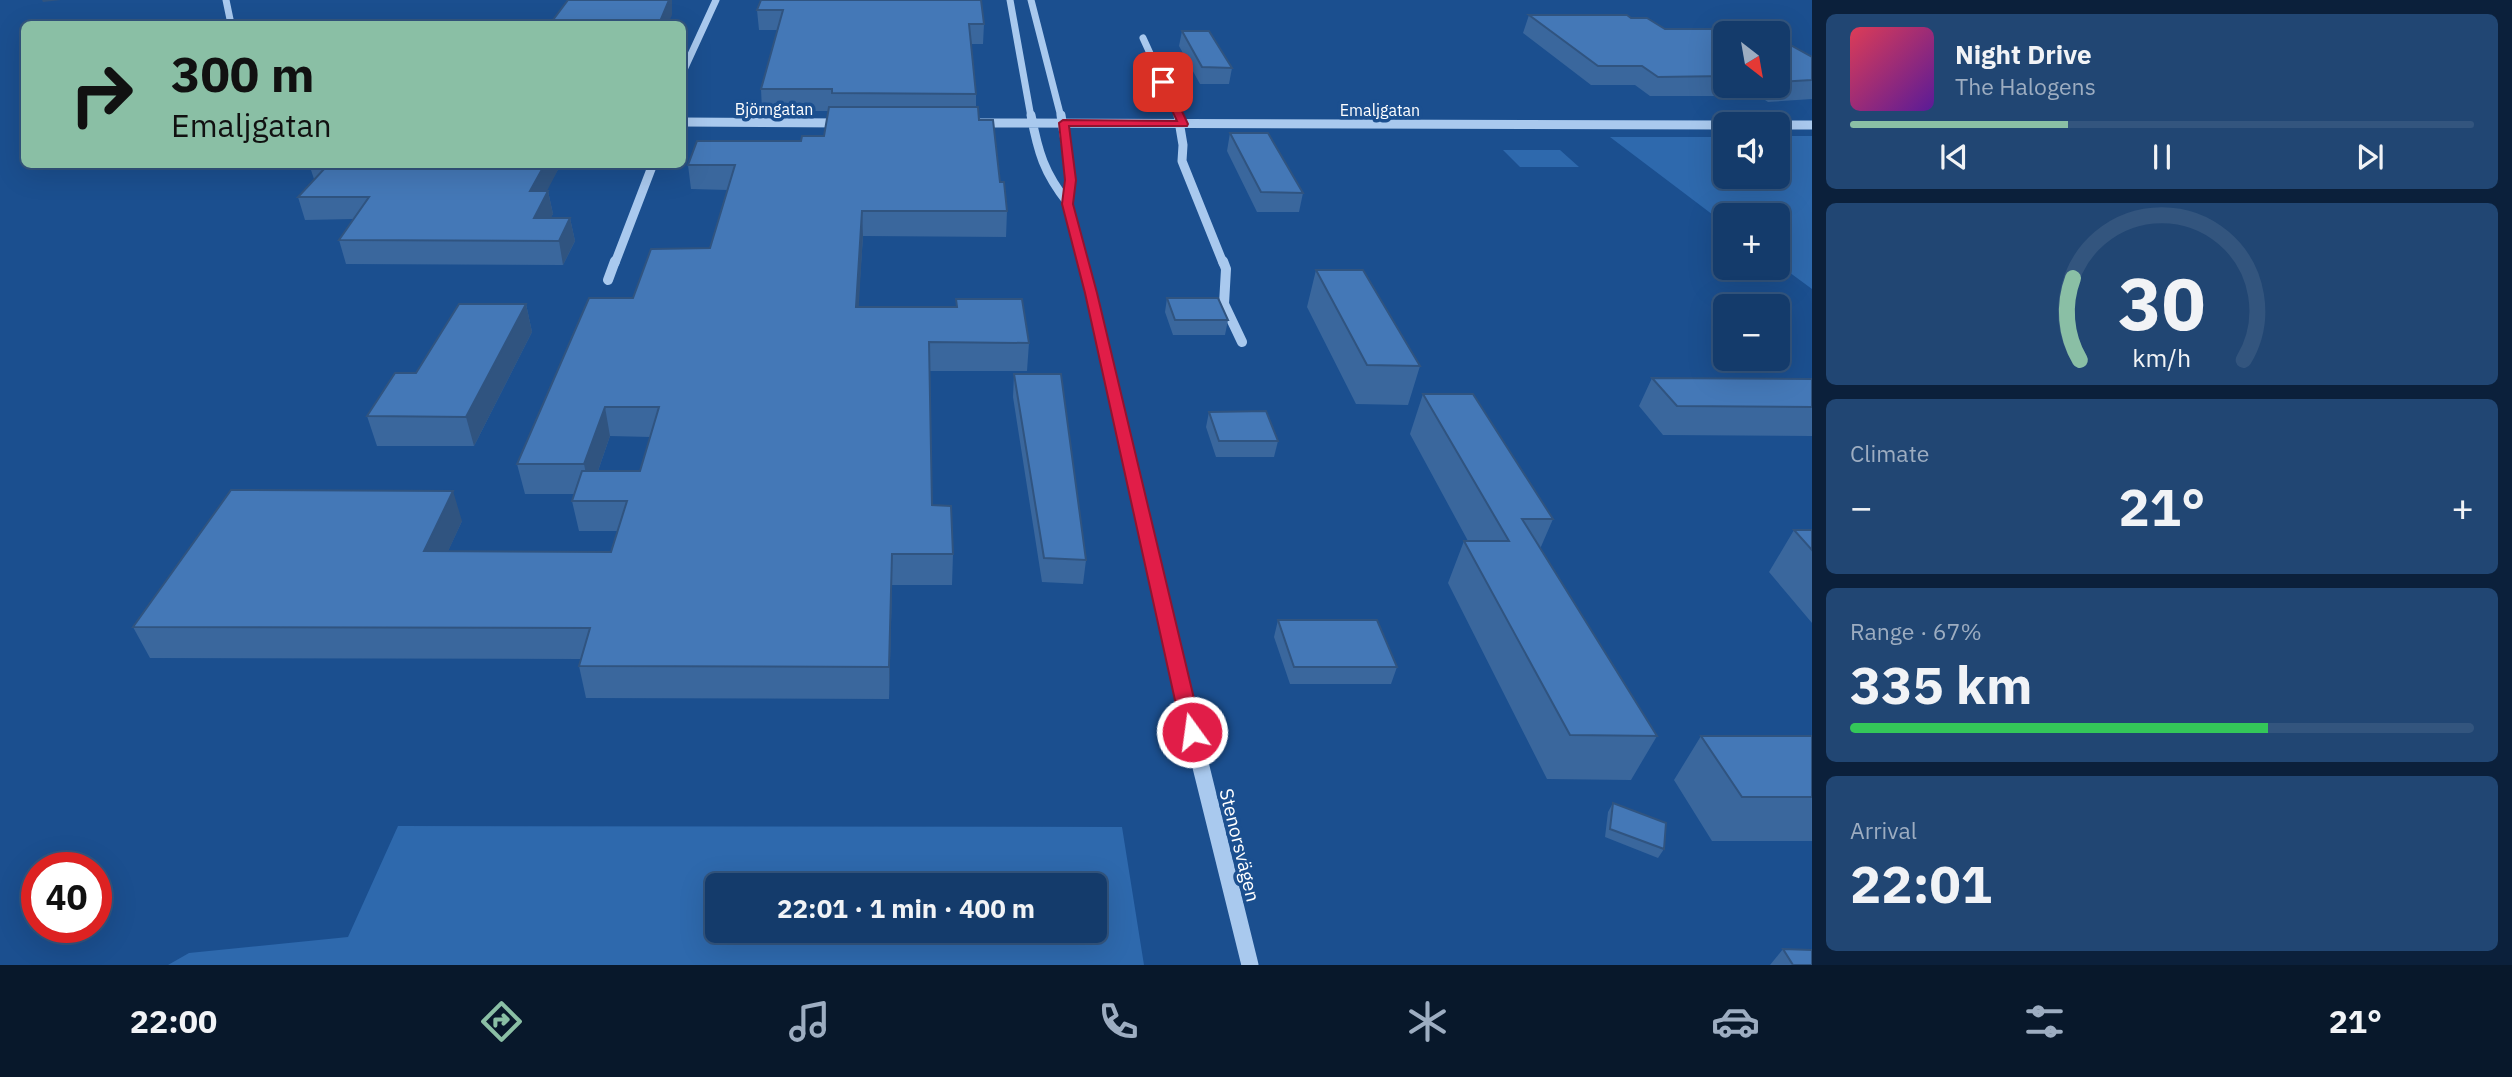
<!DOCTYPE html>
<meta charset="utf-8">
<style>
:root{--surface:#143b6b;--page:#214673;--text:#f1f3f6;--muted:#9dadc1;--line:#33557e;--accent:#8abfa5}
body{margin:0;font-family:"IBM Plex Sans",sans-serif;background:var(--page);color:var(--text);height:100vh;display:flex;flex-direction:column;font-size:26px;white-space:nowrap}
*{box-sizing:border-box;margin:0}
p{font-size:23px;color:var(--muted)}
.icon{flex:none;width:38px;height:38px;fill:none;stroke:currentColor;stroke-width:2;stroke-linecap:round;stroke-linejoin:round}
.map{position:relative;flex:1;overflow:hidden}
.panel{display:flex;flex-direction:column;gap:14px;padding:14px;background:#0b203b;width:700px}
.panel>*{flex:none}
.guide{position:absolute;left:21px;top:21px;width:665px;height:147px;border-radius:10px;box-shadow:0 7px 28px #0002,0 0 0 2px var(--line);background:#8abfa5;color:#111;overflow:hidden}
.needle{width:46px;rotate:149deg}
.tools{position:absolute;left:1713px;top:21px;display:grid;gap:14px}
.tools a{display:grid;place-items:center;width:77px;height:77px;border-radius:10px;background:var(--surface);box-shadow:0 7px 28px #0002,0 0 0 2px var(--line);font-size:35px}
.speed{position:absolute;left:21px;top:852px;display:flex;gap:14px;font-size:35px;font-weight:700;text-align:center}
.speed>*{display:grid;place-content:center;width:91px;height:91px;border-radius:50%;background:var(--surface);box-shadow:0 7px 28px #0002,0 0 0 2px var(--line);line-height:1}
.speed .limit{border:10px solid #d22;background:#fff;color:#111}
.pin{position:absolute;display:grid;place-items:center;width:60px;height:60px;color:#fff;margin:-30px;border-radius:14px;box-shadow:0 4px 10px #0006}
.me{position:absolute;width:77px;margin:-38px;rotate:346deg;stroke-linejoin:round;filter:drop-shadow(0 0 5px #0008)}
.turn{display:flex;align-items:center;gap:24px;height:147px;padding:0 35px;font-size:32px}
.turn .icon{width:91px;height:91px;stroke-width:2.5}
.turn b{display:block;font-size:49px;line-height:60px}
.big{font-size:52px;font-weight:700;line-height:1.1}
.panel .widget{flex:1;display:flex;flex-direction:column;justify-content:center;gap:10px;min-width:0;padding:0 24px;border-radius:10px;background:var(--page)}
.panel .dial{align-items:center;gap:0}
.dial svg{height:182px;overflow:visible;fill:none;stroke:var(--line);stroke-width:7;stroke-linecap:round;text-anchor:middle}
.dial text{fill:var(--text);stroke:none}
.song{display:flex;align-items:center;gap:21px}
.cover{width:84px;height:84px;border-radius:10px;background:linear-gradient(135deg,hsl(350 70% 55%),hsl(270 70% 35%))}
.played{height:7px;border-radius:4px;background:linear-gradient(90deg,var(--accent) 35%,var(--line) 35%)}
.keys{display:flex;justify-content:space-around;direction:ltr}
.heat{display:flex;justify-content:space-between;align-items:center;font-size:38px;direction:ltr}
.charge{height:10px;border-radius:5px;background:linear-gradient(90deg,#34c759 67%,var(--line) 0)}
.trip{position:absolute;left:705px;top:873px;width:402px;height:70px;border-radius:10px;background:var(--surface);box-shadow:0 7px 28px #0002,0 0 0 2px var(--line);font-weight:700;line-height:70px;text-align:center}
.tabs{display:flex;height:112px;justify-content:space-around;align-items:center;background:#08182b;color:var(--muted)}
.tabs .icon{width:49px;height:49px}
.tabs .current{color:var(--accent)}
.tabs b{font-size:32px;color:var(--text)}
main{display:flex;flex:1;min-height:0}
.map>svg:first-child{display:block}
.green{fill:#2e69ad;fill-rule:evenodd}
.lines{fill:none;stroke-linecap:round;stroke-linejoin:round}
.minor-far4{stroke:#a9c9ee;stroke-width:7}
.minor-far3{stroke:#a9c9ee;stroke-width:9}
.minor-far2{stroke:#a9c9ee;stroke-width:10}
.minor-far1{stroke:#a9c9ee;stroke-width:13}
.minor{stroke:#a9c9ee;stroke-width:17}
.wall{fill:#3a679d;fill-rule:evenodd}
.shaded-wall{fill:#305480}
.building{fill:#4478b7;stroke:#305480;stroke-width:2}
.route{fill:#e11d48;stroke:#92132f;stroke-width:2}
.labels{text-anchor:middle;stroke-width:7;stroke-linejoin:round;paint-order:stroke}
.far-street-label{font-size:16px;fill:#fff;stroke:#1b4f8f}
.street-label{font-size:19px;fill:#fff;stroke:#1b4f8f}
</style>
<main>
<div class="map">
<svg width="1812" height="965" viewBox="0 0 1812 965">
<rect width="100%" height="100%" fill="#1b4f8f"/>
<path class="green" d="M1778,136H1812V289L1778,264V215H1726L1725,224L1610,137H1725L1726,177H1778Z
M1503,150H1560L1579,167H1520Z
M398,826L1122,827L1144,965H168L189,953L348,937ZM718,886H1096V931H718Z"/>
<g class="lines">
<path class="minor-far4" d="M226,0L231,24
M1010,0L1031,117
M1031,0L1061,117
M1143,38L1179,117
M682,74L716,0"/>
<path class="minor-far3" d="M1031,115C1038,152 1044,173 1068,203
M1061,115L1071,180L1068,203L1083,263
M1178,115L1183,145L1182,161L1223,263
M682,122L843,123
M977,123L1726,125
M1778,125H1812
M615,263L653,164"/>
<path class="minor-far2" d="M1083,261L1126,446
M1223,261L1226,269L1224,304L1242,342
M608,280L615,261"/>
<path class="minor-far1" d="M1125,444L1178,676"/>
<path class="minor" d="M1178,674L1250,965"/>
</g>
<path class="wall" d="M761,0L984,24L983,44H971L976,94V107L1000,182L1007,211L1006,237L863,236L858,307H956V299L1029,343L1027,371H930L932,505L953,554L952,585H892L889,699L586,698L579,666L581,659L150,658L133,627L462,521L448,551L611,552L617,531H579L572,501L574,494H525L517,464L633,298L710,248L728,190L691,189L688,165L824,136L829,111H762L761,89L778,30H759L757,10ZM610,436L650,437L640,471H598Z
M1529,15L1631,18L1665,29L1726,33V86H1778V38L1812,57V99L1768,102L1759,96H1650L1635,85H1591L1523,33Z
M1182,31L1232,68L1229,84H1200L1179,46Z
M1230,133L1303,193L1299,212H1257L1227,151Z
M312,164H561L546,191H548L553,214L550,218H570L575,241L563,265L346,264L339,240L353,219L305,220L298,197L314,179L310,167Z
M1316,270L1420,366L1408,405L1356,404L1307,307Z
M1167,298L1228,320L1225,335H1173L1165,312Z
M526,304L532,332L474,446H377L367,416L416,373Z
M1014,374L1086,560L1083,584L1042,582L1013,397Z
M1652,378L1812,379V436L1663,435L1639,406Z
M1423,394L1553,519L1540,549L1657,736L1631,780L1547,779L1448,583L1464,541H1468L1410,434Z
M1209,412L1278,441L1274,457H1216L1206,427Z
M1794,530H1812V623L1769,572Z
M1278,620L1397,667L1391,684H1290L1274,637Z
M1701,736H1812V841H1712L1674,780Z
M1613,803L1664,849L1658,858L1605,837L1608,812Z
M1783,949L1812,965H1770Z"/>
<path class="shaded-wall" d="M42,0H61L43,2Z
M667,0H672V15L668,24H659Z
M545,164H561L535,214L530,191Z
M548,191L553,214L539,241L534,218Z
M862,211L863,236L857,335L856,307Z
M570,218L575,241L563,265L559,241Z
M526,304L532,332L474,446L466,417Z
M605,407L610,436L590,494L584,464Z
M453,491L462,521L434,582L424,551Z
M892,554V585L889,699V667Z"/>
<path class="building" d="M568,0H669L659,24H550Z
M761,0H981L984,24H969L976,94L832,93V89H761L783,10H757Z
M1529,15H1627L1631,18H1647L1665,29H1761L1769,33H1726V76L1658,77L1642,66H1598Z
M1182,31H1209L1232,68L1202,67Z
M1778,38L1812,57V80L1778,82Z
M829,107H978L979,120H993L1000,182H1004L1007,211H862L856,307H957L956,299H1022L1029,343L929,342L932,505L951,506L953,554H892L889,667L579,666L590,628L133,627L231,490L453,491L424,551L611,552L627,501H572L582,471H640L659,407H605L584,464H517L589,298H633L651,249L710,248L735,165H688L697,141H801L802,136H824Z
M1230,133H1268L1303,193L1261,192Z
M312,164H545L530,191H548L534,218H570L559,241L339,240L369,197H298L326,167H310Z
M1316,270H1363L1420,366L1367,365Z
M1167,298H1218L1228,320H1175Z
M459,304H526L466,417L367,416L395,373H416Z
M1014,374H1061L1086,560L1044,558Z
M1652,378L1812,379V407L1677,406Z
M1423,394H1473L1553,519H1522L1657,736L1570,735L1464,541H1509Z
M1266,411L1278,441H1219L1209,412Z
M1794,530H1812V550Z
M1278,620H1377L1397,667H1294Z
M1701,736H1812V797H1742Z
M1613,803L1666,823L1664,849L1610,829Z
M1783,949L1812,950V965H1793Z"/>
<path class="route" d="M1163,79L1168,82L1188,124L1187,126H1069L1076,180L1073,204L1097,293L1202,732L1199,738L1192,740L1185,738L1182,732L1085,293L1062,204L1065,180L1059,123L1063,120L1177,121L1159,82Z"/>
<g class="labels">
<g class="far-street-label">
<text x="774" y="115">Björngatan</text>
<text x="1380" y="116">Emaljgatan</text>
</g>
<g class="street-label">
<text transform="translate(1240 845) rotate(76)" y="7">Stenorsvägen</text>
</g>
</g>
</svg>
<div class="tools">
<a><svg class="needle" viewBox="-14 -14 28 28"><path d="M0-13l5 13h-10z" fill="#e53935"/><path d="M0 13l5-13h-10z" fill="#9dadc1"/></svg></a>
<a><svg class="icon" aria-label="sound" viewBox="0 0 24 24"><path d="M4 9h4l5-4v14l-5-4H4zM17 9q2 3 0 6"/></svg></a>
<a>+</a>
<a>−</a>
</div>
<div class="speed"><div class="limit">40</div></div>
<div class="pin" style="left:1163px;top:82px;background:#d93025"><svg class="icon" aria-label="arrive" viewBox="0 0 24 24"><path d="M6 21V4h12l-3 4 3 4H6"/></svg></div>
<svg class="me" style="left:1192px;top:732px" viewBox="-20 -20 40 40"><circle r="17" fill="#e11d48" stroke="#fff" stroke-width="3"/><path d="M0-11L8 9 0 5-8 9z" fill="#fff"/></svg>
<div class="trip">22:01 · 1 min · 400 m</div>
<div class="guide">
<div class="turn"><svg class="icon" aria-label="right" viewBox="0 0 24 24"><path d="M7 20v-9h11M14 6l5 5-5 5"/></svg><div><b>300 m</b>Emaljgatan</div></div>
</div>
</div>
<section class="panel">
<div class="widget">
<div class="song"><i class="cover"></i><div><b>Night Drive</b><p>The Halogens</p></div></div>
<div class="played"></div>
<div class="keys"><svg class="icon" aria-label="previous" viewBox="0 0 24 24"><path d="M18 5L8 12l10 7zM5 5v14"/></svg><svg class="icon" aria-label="pause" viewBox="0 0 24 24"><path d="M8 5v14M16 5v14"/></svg><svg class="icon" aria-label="next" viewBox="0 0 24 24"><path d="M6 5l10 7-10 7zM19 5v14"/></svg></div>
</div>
<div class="widget dial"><svg viewBox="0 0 100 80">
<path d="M14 69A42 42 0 1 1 86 69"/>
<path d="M14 69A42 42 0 0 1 11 33" stroke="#8abfa5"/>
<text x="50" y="56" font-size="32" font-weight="700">30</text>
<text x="50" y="72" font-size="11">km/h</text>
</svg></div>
<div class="widget"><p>Climate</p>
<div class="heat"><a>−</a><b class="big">21°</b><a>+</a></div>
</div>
<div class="widget"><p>Range · 67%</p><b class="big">335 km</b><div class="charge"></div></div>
<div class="widget"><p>Arrival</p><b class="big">22:01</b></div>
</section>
</main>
<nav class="tabs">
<b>22:00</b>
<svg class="icon current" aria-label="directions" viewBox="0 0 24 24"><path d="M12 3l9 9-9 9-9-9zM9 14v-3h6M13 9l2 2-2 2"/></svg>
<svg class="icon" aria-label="music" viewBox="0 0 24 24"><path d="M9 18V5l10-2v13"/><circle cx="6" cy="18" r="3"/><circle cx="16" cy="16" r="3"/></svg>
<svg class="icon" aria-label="phone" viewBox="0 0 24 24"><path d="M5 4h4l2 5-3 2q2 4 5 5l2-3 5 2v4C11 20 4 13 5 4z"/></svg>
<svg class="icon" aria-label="climate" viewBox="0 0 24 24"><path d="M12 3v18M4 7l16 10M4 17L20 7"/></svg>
<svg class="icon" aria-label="car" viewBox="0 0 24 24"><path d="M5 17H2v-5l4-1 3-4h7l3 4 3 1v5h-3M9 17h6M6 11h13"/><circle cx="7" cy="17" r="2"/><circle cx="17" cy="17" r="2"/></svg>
<svg class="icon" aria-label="filters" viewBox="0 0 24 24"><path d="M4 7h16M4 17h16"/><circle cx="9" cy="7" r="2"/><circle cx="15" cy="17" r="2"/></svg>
<b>21°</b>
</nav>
